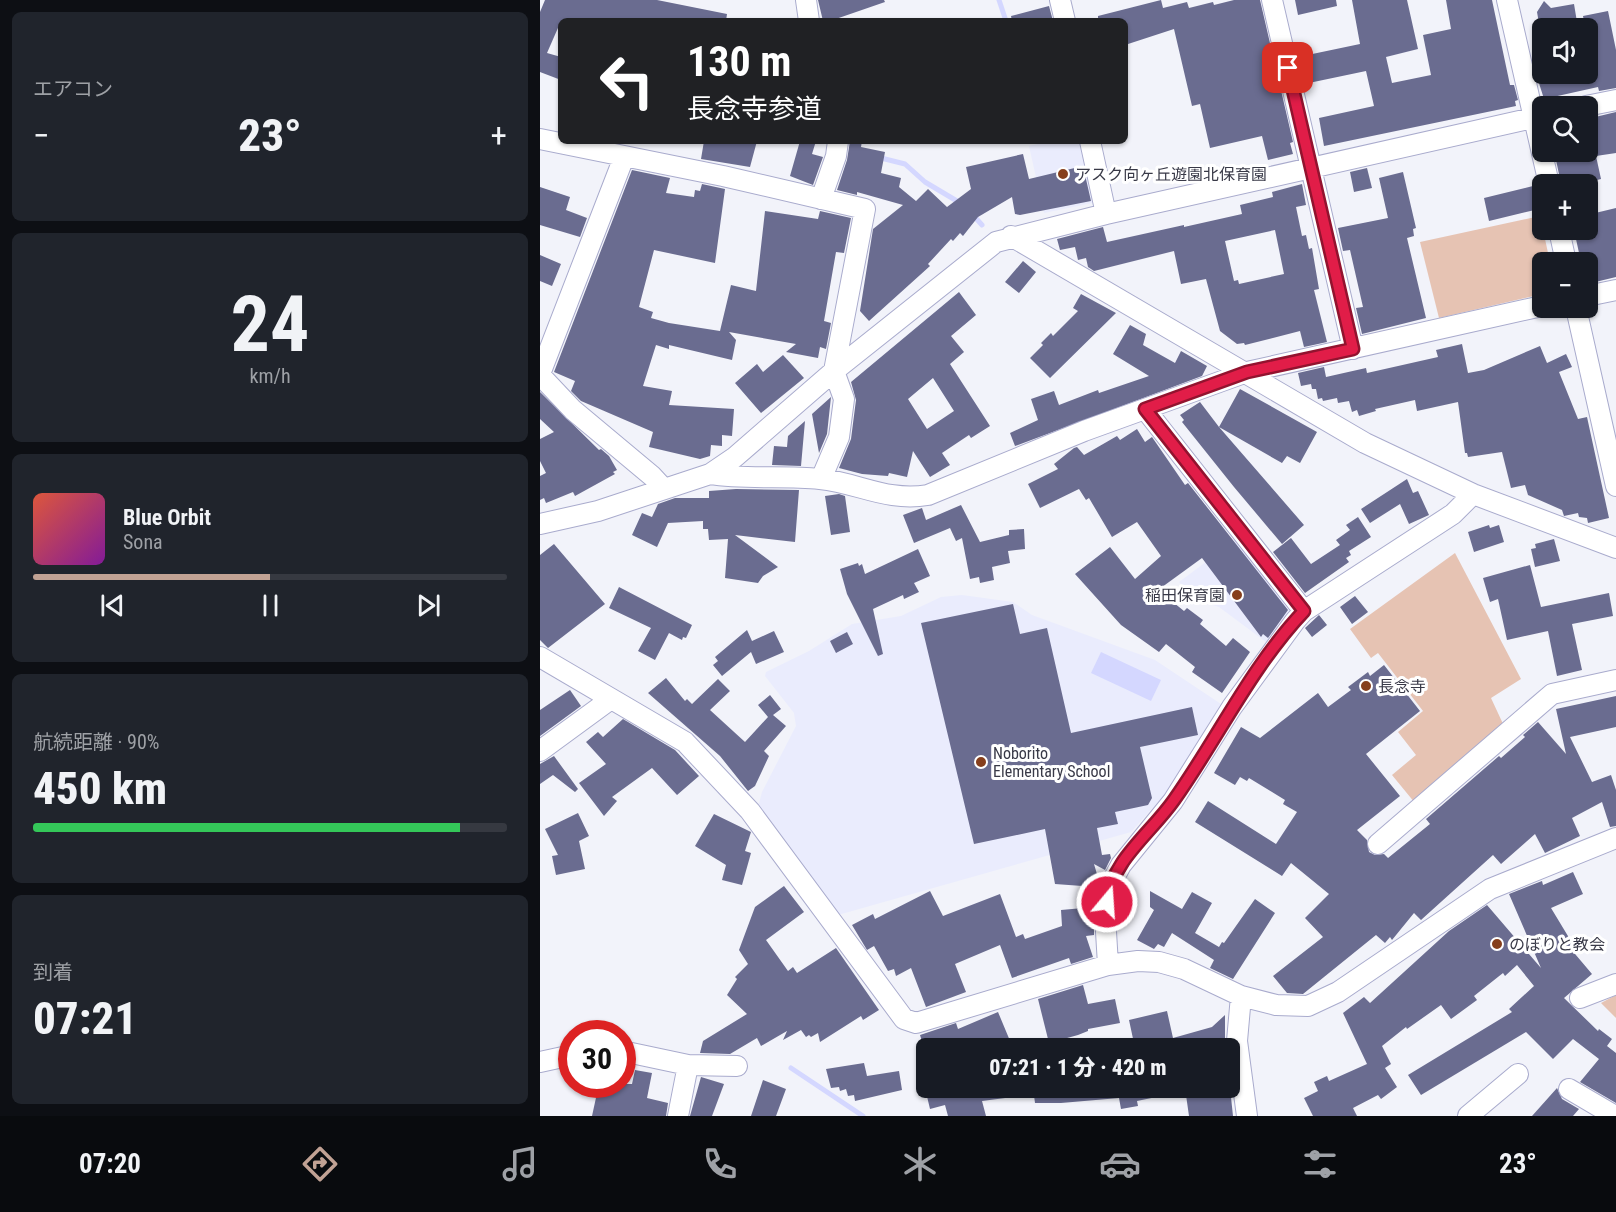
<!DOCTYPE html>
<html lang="ja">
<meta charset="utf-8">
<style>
:root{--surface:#171b24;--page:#20242c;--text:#f1f3f6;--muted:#9ea1a6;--line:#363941;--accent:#c1a294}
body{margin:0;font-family:"Roboto Condensed","Noto Sans JP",sans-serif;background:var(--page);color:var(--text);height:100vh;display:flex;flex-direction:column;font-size:22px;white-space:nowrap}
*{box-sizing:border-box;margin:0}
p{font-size:20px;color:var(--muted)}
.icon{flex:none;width:33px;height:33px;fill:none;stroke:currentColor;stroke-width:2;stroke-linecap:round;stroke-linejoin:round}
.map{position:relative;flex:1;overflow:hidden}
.sheet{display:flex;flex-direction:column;gap:12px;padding:12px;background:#0d0f14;width:540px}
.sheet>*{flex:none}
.hud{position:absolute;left:18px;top:18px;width:570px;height:126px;border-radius:9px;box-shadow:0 2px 4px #0004;background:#202124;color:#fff;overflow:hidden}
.tools{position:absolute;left:992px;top:18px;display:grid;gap:12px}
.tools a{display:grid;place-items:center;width:66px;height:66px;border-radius:9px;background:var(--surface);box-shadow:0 2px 4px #0004;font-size:30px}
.speed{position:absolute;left:18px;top:1020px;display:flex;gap:12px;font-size:30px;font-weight:700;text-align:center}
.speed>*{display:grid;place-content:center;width:78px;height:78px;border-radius:50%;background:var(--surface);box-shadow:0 2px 4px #0004;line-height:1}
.speed .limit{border:9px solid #d22;background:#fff;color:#111}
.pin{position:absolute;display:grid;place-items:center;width:51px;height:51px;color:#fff;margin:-26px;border-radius:12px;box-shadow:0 3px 9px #0006}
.me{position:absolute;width:66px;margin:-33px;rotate:18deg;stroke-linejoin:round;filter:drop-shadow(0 0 4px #0008)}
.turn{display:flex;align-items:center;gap:21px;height:126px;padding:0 30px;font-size:27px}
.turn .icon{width:78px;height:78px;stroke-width:2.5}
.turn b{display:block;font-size:42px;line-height:51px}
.big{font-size:45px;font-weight:800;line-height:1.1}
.sheet .card{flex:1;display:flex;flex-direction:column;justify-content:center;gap:9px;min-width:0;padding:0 21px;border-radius:9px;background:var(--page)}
.sheet .dial{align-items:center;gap:0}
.dial b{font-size:78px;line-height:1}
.song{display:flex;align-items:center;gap:18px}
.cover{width:72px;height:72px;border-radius:9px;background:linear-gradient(135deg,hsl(10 70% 55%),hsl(290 70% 35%))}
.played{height:6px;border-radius:3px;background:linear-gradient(90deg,var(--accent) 50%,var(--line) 50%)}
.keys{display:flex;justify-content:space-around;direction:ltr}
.heat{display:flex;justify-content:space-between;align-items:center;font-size:33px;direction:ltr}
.charge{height:9px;border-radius:4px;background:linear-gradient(90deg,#34c759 90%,var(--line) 0)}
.trip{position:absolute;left:376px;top:1038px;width:324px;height:60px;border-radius:9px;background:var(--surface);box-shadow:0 2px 4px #0004;font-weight:800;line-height:60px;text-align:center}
.tab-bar{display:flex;height:96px;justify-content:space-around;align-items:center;background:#090b0e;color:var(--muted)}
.tab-bar .icon{width:42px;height:42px}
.tab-bar .selected{color:var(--accent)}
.tab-bar b{font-size:27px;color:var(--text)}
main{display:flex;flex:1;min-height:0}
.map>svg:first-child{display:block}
.built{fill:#eaecfd}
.green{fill:#e6c3b3}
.water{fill:#d4d7ff}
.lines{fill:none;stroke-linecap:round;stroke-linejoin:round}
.stream{stroke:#d4d7ff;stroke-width:5}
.building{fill:#6a6c90;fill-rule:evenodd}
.minor-casing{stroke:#a9abcd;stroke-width:22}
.minor{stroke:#fff;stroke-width:20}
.route-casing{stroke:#92132f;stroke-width:15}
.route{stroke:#e11d48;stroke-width:10}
.poi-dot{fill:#863f1c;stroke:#fff;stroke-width:2}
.labels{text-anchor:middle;stroke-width:6;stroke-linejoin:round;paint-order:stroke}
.poi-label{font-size:16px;fill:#383947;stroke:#fff;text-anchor:start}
</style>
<main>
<section class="sheet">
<div class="card"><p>エアコン</p>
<div class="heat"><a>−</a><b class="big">23°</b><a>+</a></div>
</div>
<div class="card dial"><b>24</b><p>km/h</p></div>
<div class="card">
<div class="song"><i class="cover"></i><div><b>Blue Orbit</b><p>Sona</p></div></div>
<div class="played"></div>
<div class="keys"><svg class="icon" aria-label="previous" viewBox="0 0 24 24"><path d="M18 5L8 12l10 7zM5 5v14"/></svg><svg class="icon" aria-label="pause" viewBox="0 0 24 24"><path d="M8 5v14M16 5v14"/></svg><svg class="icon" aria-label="next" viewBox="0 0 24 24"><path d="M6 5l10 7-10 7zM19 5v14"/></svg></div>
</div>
<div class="card"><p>航続距離 · 90%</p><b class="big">450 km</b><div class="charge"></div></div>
<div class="card"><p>到着</p><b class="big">07:21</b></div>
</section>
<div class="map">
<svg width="1076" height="1116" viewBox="0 0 1076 1116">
<rect width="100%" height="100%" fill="#f2f3fa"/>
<path class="built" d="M510,141H542L557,202L504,213L489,146Z
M698,538L755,610L730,645L679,607L655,599L639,582Z
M422,595L473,602L492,615L615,660L681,704L626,793L591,832L298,915L218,807L222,792L256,726L254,713L225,676L226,672L269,651L312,624L361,616L401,597Z"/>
<path class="green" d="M1000,216L1010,262H1002V294L899,318L880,242Z
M915,553L981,679L951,698L964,726L875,803L852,775L876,755L858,732L883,711L838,653L831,658L810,629Z
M1076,995V1018L1061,1003Z"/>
<path class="water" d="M561,652L621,680L611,701L551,673Z"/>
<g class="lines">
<path class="stream" d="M459,0L466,21
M337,157L365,164L385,182L422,204
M433,215L442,225
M251,1068L323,1116"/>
</g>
<path class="building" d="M5,0H117L187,14L186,21H21L7,53L21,57V80L0,72V12Z
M278,0H344L345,2L290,21H283Z
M621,0L623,8L647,2L649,8L673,2L674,5L694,0H720L753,142L750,143L753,154L728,160L722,136L670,148L660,104L652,106L634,29L585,45V21H558V16Z
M755,0H796L797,6L758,15Z
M812,0H867L878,49L846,57L852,83L891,75L883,35L911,29L906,0H952L970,85H974L978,100L975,101L976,106L784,146L779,118L834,106L826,71L764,84L758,57L820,44Z
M1004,1L1011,8L1034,4L1037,22L1000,29L997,12Z
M509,6L513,21H472L471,16Z
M1068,11L1076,50V88L1059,91L1058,87L1004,99L998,80L1054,71L1043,16Z
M1076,112V153L1056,156L1061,179L1053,181V184H1021L1015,155L1017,152H1047V119Z
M164,141H217L210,167L161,159Z
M260,141H276L272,154L283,157L273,185L250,176Z
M310,141H322L321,147L345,152L341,173L361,178L359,187L376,201L388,189L407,207L431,189L426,167L483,154L489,179L543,166L551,201L480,215L475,214L472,197L438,217L423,236L420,233L413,241L411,239L388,264L390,266L329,321L320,311L333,229L363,205L317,192V195L297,190L307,160Z
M827,168L832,188L814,192L810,172Z
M92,170L130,178L126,193L154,197L155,190L160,191L162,184L185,189L175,263L114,250L99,307L113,312L111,318L129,323L180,331L191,285L216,291L225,211L278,219L280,211L311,218L304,253L296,252L284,321L291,323L286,349L280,347L278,358L246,352L256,344L189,332L196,340L192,360L129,345V349L116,345L103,386L132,391L129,405L194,409L192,436L182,435V446L171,445L170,456L160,459L109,447L113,432L41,401L31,391L35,381L14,372Z
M863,172L876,228L873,229L874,236L867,238L886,318L822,334L816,308L823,307L810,250L803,251L798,228L848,218L839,178Z
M762,184L766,205L756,207L762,236L766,235L769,249L772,248L779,289L774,290L787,342L778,344L764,347L760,331L705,345L704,343L697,344L680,331L666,279L641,284L634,251L554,271L548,267L546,258L538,260L535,247L520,250L517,239L563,227L567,242L644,225V227L702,214L700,205L733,197L732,192ZM735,230L744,274L699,284L698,280L694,281L685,241Z
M993,186L999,209L949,221L944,198Z
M0,187L30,197L26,210L47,218L40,237L0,225Z
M1076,208V277L1047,284V262H1041L1034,230H1047V215Z
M0,255L21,264L12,286L0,281Z
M483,261L496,272L479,293L465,282Z
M419,292L436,315L411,336L424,352L410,364L450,426L431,438L429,435L402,453L410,465L390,477L373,451L367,477L349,473L348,476L322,474L299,468L311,439L316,400L311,382ZM393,378L414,411L387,429L368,399Z
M541,294L576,313L510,378L490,358L503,345L501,343L511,333L513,336L538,311L533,308Z
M590,325L606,334L603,345L635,363L641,351L667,366L662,376L475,446L470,433L498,420L491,399L514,391L519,405L558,390L559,393L609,376L573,354Z
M922,344L928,373L944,370L1000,346L1007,363L1026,354L1032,367L1019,372L1038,419L1047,417L1069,518L1048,523L1047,518L1039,517L1038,513L1024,516L1022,510L988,495L985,485L971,488L962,452L928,457L927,453H925L918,402L877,411L875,400L835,409L836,411L819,416L817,410L812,412L809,401L798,403L797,398L783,401L782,398L778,399L776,389H772L771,384L761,386L758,373L784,367L786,377L826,368L827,373L898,357L896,350Z
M243,355L264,378L221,413L195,383L217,364L223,372Z
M700,389L777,432L760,463L747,456L742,463L679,427L764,525L742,544L694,487L642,422L644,420L640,415L660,402L679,427Z
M0,392L59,450L61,449L69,456L77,470L73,472L75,474L35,496L33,492L6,503L4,498L0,500V476L6,473L0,461V439L14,432L0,419Z
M291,397L287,434L279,453L272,414Z
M265,421L261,466L232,465L234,446L247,447L248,436Z
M597,429L605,442L612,437L645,485L648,483L748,610L728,638L723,634L721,637L662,558L618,590L644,611L647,608L663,620L660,624L686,646L693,638L710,652L682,693L652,672L655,667L626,644L619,652L581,625L535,574L570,547L595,579L621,556L597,522L572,537L549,498L546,500L539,489L500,508L488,484L518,469L514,464L534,448L537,447L544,455L577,436L580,440Z
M867,479L873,493L878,491L889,515L869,524L860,504L830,523L821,509Z
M196,489L259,490L255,542L195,535L238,567L223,576L218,583L185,578L188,539L169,540L168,529H163V521L128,523L117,547L92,535L102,513L112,517L118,504L135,498H169V491Z
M299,494L305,496L310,532L291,535L285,496Z
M421,505L440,542L469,535V530L484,529L485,549L468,551L470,563L452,567L454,580L440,583L439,577L430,579L422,538L416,541L410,528L374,543L363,515L382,508L386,520Z
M818,517L831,537L809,551L811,555L806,558L809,562L765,593L733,552L751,538L771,564L800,545L796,540L810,530L806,525Z
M949,525L950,528L959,525L964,542L934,552L928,532Z
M1014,539L1020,561L995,567L991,549L996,548L995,544Z
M14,544L65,604L8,648L0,640V555Z
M378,549L390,576L374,583L379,592L364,599L363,595L333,609L343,654L338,656L307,594L300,569L318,563L319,566L322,564L325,574Z
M990,565L1001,607L1069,593L1073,616L1032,624L1042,670L1017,676L1008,631L967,640L958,599L950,602L943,578Z
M79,587L152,625L146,638L143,637L142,640L129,633L115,660L98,651L111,628L69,608Z
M815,596L828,612L812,624L800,607Z
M473,604L480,634L507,628L531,733L652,707L658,735L600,747L612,798L608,805L575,812L578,824L557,828L562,855L570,854L571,858L565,870L554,864L559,881L556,887L515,884L505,829L434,844L381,623Z
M779,615L787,625L772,637L765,628Z
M207,630L212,641L234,631L244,652L216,664L211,652L182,676L173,665L178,661L175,657Z
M307,632L313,644L296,653L290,641Z
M844,665L880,711L826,754L860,796L817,830L827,840L829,852L835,855L844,854L848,858L890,824L886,819L959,756L961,758L985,737L983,735L998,722L1026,754L1016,709L1076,696V727L1030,737L1052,782L1071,775L1076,790V826L1070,827L1062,802L1032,818L1040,836L1005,853L995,834L961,864L953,855L881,920L874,913L852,940L850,937L845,943L836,935L763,994L747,993L733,976L783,937L765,918L789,894L751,863L742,876L655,822L668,801L736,844L757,812L743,804L745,800L709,778L707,781L700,777L695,785L674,773L701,727L720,738L778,693L788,707L811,690L808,687L828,672L830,676Z
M126,678L145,701L147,699L152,704L178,679L190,691L170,710L205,742L228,717L218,705L230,695L241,709L233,715L246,726L224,751L229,756L215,786L208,791L180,756L108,693Z
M30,690L41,706L0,736V710Z
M83,719L135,750L159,776L137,795L112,768L72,797L77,801L64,816L39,783L66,764L46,742L58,732L63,737Z
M14,756L38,789L35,792L13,775L0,784V764Z
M38,813L49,836L39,841L45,869L16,875L12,856L18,855L5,829Z
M174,814L211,832L205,851L211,853L202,885L182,880L186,865L155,846Z
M1033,872L1043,894L1011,908L1034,946L1030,948L1052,974L1024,998L1058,1031L1059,1029L1072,1039L1067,1046L1076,1053V1103L1040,1082L1059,1059L1033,1039L1013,1059L986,1032L881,1095L868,1075L972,1012L969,1009L994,986L977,965L965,976L963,973L934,996L937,1000L911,1019L901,1005L867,1029L866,1027L842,1046L851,1064L845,1068L857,1087L841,1099L838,1095L813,1108L817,1116H773L764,1098L778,1091L774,1082L787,1076L789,1081L827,1064L803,1013L824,997L830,1003L909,931L947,905L1001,968L969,894L1002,881L1003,885Z
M244,886L264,912L226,940L248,971L253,967L257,973L296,948L339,1010L323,1020L321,1016L280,1042L278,1033L271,1037L269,1035L266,1037L261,1030L243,1040L247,1031L221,1046L217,1038L190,1054L160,1053L163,1041L207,1014L187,995L197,979L195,977L208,964L199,950L215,907Z
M390,891L403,916L460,894L476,937L483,934L485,939L522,926L521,910L554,907V935L546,936L553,957L531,964L529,958L472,978L460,945L415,964L426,992L386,1007L371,968L356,976L354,969L348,971L334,946L327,950L312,925L333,914L335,919Z
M610,891L642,909L652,892L672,903L655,933L679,947L682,942L684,943L715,899L735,913L693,979L670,968L674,960L632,933L624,947L618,944L614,949L597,940L614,910L610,907Z
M543,985L548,1004L575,999L580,1023L548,1029V1031L538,1035L509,1043L498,999Z
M627,1011L633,1038L672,1027L685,1015V1045L672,1048H595L589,1020Z
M458,1012L473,1048H384L380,1035L416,1023L418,1029Z
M324,1063L327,1076L359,1071L362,1090L315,1101L314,1095L308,1096L306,1089L300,1091L299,1087L291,1088L286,1069Z
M95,1070L112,1073L107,1098L128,1103L126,1116H52L59,1084H92Z
M161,1077L184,1084L172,1116H150Z
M223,1080L246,1089L236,1116H211Z
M385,1088H473V1097L442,1101L446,1116H408L405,1105L390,1109Z
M493,1088H630L631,1094L597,1101L598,1106L581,1109L579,1098L521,1103H495Z
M645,1088H690L693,1116H649Z
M1017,1088L1022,1099L1039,1109L1033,1116H992Z"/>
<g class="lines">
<defs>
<path id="minor" d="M266,0L269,21
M520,0L525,21
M732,0L813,349
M967,0L1009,184
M1046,106L1076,100
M0,139L183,176L325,209L294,371L304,399L299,437L281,479
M550,141L566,214
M281,199L296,156L298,141
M1019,230L1026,262
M471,236L825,443L933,494L1076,548
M1047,296L1076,290
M1036,308L1076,486
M0,374L84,157
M0,375L33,410L112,476L124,489
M605,409L764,611
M170,474C205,480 244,475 280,479C319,483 347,502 388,495L544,431L707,372L1002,306
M0,524L58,511L170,474L195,457L294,371L456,242L566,214L1002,116
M0,657L145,742L210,811L364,1019L376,1023L568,965L598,961L619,962L644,969L701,996L736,1005L768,1006L798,992L950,889L1076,838
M0,751L71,699
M838,844L1012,694L1076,680
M568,965L565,915L568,889L581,865L633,801L692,707L755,621L764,611L913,514L933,494
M701,996L697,1041L707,1116
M1040,998L1076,984
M82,1051L148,1065L197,1066
M0,1062L32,1055
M1029,1089L1075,1116
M138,1116L148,1065
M928,1116L978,1074"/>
</defs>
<use href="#minor" class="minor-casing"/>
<use href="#minor" class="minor"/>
</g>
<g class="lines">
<defs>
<path id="route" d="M567,902C571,861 611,833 634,800C678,738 711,667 764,611L605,409L707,372L813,349L748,68"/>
</defs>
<use href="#route" class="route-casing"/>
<use href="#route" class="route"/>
</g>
<g class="poi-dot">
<circle cx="523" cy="174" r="6"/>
<circle cx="697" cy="595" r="6"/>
<circle cx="826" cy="686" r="6"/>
<circle cx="441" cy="762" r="6"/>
<circle cx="957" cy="944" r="6"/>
</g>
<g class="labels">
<g class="poi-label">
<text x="535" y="180">アスク向ヶ丘遊園北保育園</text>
<text x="685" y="601" text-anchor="end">稲田保育園</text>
<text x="838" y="692">長念寺</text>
<text x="453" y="759">Noborito<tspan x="453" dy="18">Elementary School</tspan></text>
<text x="969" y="950">のぼりと教会</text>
</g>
</g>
</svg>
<div class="tools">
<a><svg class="icon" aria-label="sound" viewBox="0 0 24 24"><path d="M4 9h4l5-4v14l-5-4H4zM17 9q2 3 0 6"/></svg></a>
<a><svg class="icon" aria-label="search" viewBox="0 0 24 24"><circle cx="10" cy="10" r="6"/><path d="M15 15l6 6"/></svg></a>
<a>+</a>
<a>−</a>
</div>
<div class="speed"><div class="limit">30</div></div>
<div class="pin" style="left:748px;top:68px;background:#d93025"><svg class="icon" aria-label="arrive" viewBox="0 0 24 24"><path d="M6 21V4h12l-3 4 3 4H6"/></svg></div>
<svg class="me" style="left:567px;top:902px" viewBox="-20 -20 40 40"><circle r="17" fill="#e11d48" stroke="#fff" stroke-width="3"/><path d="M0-11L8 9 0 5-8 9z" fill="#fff"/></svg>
<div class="trip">07:21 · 1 分 · 420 m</div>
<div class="hud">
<div class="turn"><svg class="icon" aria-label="left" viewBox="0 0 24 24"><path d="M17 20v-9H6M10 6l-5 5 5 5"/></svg><div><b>130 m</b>長念寺参道</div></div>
</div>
</div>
</main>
<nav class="tab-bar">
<b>07:20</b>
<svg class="icon selected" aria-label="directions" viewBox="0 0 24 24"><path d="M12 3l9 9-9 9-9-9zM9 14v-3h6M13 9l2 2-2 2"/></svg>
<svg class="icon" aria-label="music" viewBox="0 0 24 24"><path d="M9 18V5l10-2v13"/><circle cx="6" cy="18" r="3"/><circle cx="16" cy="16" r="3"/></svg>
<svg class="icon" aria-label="phone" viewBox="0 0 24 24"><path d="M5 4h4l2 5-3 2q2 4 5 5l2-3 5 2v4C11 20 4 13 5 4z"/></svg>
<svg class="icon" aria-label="climate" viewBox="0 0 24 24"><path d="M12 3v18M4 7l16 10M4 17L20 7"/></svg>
<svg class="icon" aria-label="car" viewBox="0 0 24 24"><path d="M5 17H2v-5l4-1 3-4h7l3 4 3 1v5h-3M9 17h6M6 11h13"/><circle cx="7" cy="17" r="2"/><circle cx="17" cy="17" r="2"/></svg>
<svg class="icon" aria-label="filters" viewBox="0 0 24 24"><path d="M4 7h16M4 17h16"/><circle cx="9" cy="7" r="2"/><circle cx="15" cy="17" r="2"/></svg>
<b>23°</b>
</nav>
